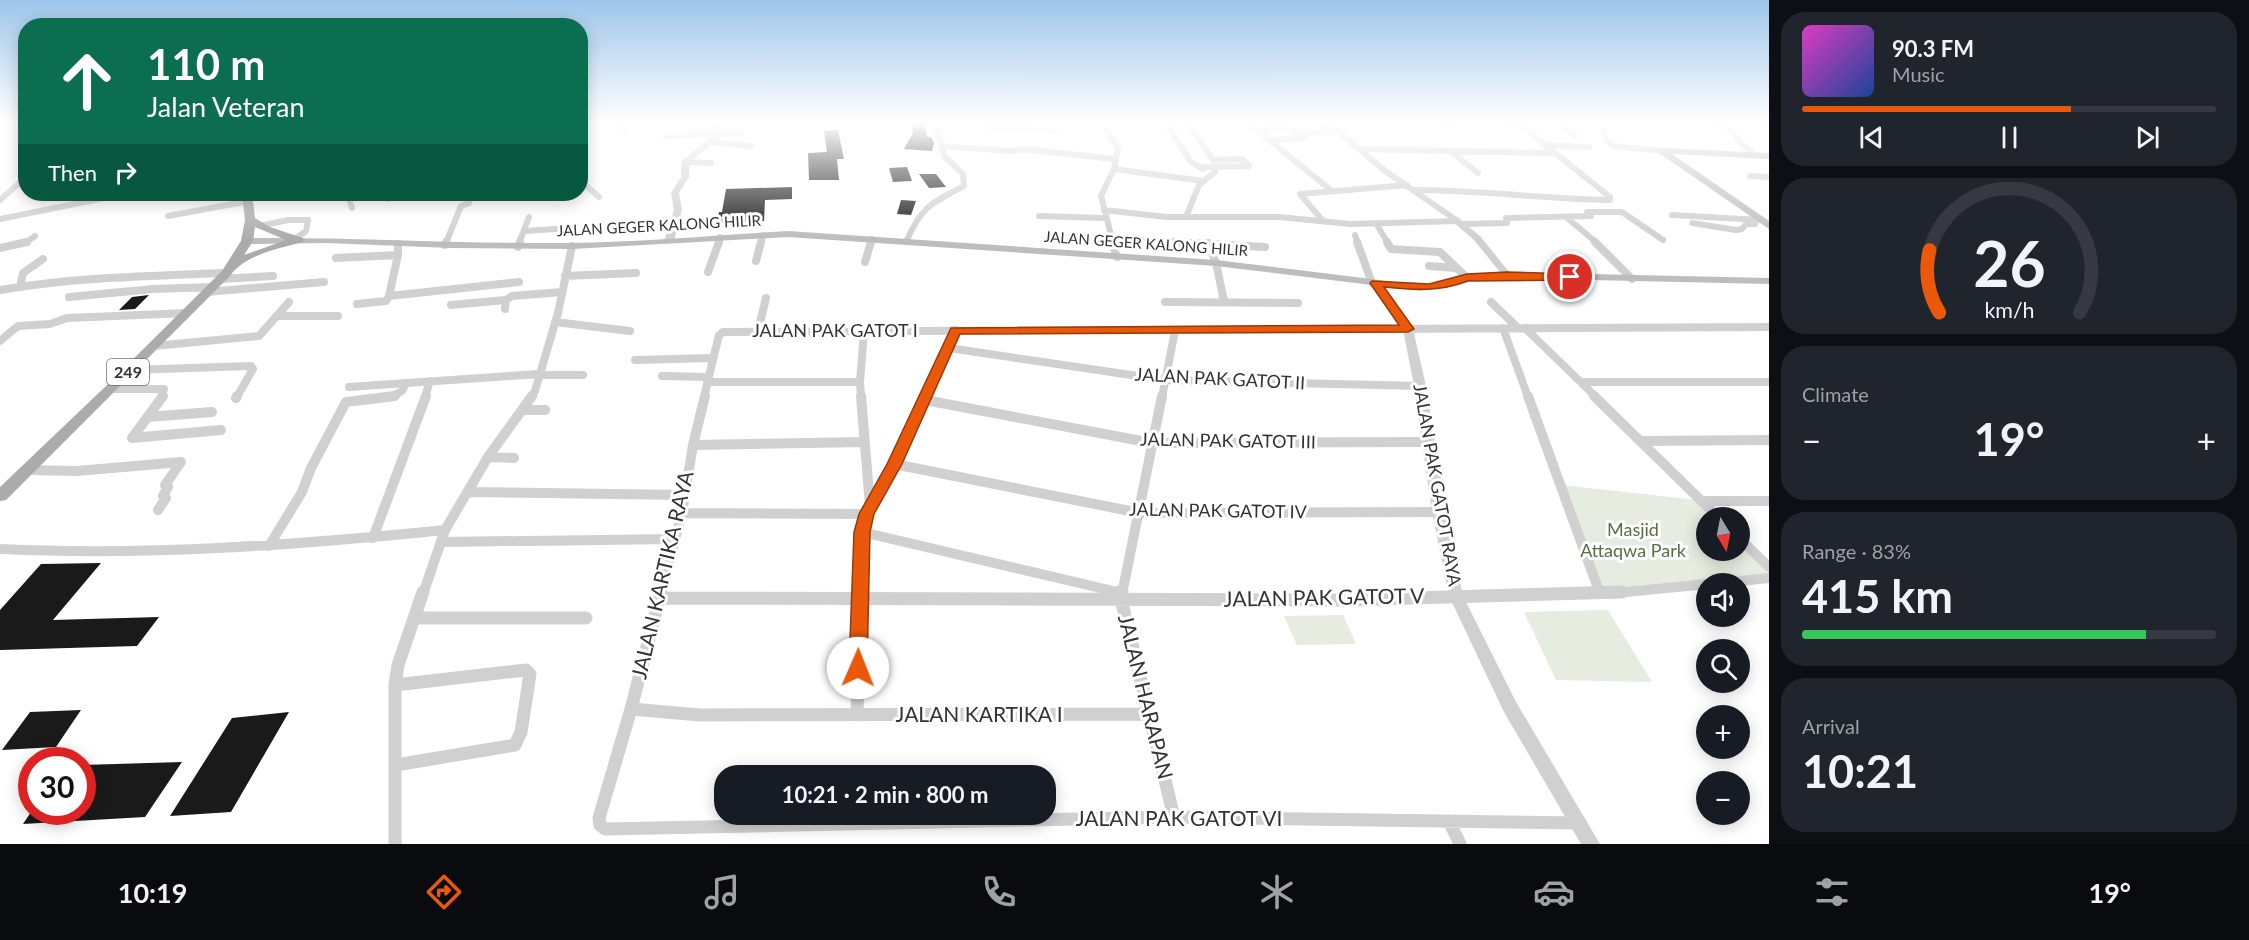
<!DOCTYPE html>
<meta charset="utf-8">
<style>
:root{--surface:#171b24;--page:#20242c;--text:#f1f3f6;--muted:#9ea1a6;--line:#363941;--accent:#ea580c}
body{margin:0;font-family:Lato,sans-serif;background:var(--page);color:var(--text);height:100vh;display:flex;flex-direction:column;font-size:22px;white-space:nowrap}
*{box-sizing:border-box;margin:0}
p{font-size:20px;color:var(--muted)}
.icon{flex:none;width:33px;height:33px;fill:none;stroke:currentColor;stroke-width:2;stroke-linecap:round;stroke-linejoin:round}
.map{position:relative;flex:1;overflow:hidden}
.sheet{display:flex;flex-direction:column;gap:12px;padding:12px;background:#0d0f14;width:480px}
.sheet>*{flex:none}
.hud{position:absolute;left:18px;top:18px;width:570px;height:183px;border-radius:24px;box-shadow:0 3px 15px #0003;background:#0b6e4f;color:#fff;overflow:hidden}
.needle{width:39px;rotate:170deg}
.fabs{position:absolute;left:1696px;top:507px;display:grid;gap:12px}
.fabs a{display:grid;place-items:center;width:54px;height:54px;border-radius:50%;background:var(--surface);box-shadow:0 3px 15px #0003;font-size:30px}
.speed{position:absolute;left:18px;top:747px;display:flex;gap:12px;font-size:30px;font-weight:700;text-align:center}
.speed>*{display:grid;place-content:center;width:78px;height:78px;border-radius:50%;background:var(--surface);box-shadow:0 3px 15px #0003;line-height:1}
.speed .limit{border:9px solid #d22;background:#fff;color:#111}
.pin{position:absolute;display:grid;place-items:center;width:51px;height:51px;color:#fff;margin:-26px;border:3px solid #fff;border-radius:50%;box-shadow:0 2px 6px #0007}
.me{position:absolute;width:66px;margin:-33px;rotate:1deg;stroke-linejoin:round;filter:drop-shadow(0 0 4px #0008)}
.turn{display:flex;align-items:center;gap:21px;height:126px;padding:0 30px;font-size:27px}
.turn .icon{width:78px;height:78px;stroke-width:2.5}
.turn b{display:block;font-size:42px;line-height:51px}
.then{display:flex;align-items:center;height:57px;padding:0 30px;background:#0003;gap:12px;font-size:22px}
.big{font-size:45px;font-weight:700;line-height:1.1}
.sheet .card{flex:1;display:flex;flex-direction:column;justify-content:center;gap:9px;min-width:0;padding:0 21px;border-radius:24px;background:var(--page)}
.sheet .dial{align-items:center;gap:0}
.dial svg{height:156px;overflow:visible;fill:none;stroke:var(--line);stroke-width:7;stroke-linecap:round;text-anchor:middle}
.dial text{fill:var(--text);stroke:none}
.song{display:flex;align-items:center;gap:18px}
.cover{width:72px;height:72px;border-radius:9px;background:linear-gradient(135deg,hsl(310 70% 55%),hsl(220 70% 35%))}
.played{height:6px;border-radius:3px;background:linear-gradient(90deg,var(--accent) 65%,var(--line) 65%)}
.keys{display:flex;justify-content:space-around;direction:ltr}
.heat{display:flex;justify-content:space-between;align-items:center;font-size:33px;direction:ltr}
.charge{height:9px;border-radius:4px;background:linear-gradient(90deg,#34c759 83%,var(--line) 0)}
.trip{position:absolute;left:714px;top:765px;width:342px;height:60px;border-radius:24px;background:var(--surface);box-shadow:0 3px 15px #0003;font-weight:700;line-height:60px;text-align:center}
.menu{display:flex;height:96px;justify-content:space-around;align-items:center;background:#090b0e;color:var(--muted)}
.menu .icon{width:42px;height:42px}
.menu .on{color:var(--accent)}
.menu b{font-size:27px;color:var(--text)}
main{display:flex;flex:1;min-height:0}
.map>svg:first-child{display:block}
.green{fill:#e6ecdf}
.building{fill:#1a1a1a}
.lines{fill:none;stroke-linecap:round;stroke-linejoin:round}
.minor-far3{stroke:#d0d0d0;stroke-width:6}
.minor-far2{stroke:#d0d0d0;stroke-width:8}
.minor-far1{stroke:#d0d0d0;stroke-width:10}
.minor{stroke:#d0d0d0;stroke-width:13}
.tertiary{fill:#d0d0d0;fill-rule:evenodd}
.secondary{fill:#bdbdbd;fill-rule:evenodd}
.primary{fill:#ababab;fill-rule:evenodd}
.route{fill:#ea580c;stroke:#983908;stroke-width:1.5}
.labels{text-anchor:middle;stroke-width:6;stroke-linejoin:round;paint-order:stroke}
.far-street-label{font-size:15px;fill:#333;stroke:#fff}
.shield{fill:#fff;stroke:#707070;stroke-width:1.5}
.shield-label{font-size:16px;font-weight:bold;fill:#333}
.street-label{font-size:18px;fill:#333;stroke:#fff}
.park-label{font-size:18px;fill:#56703f;stroke:#fff}
.near-street-label{font-size:21px;fill:#333;stroke:#fff}
</style>
<main>
<div class="map">
<svg width="1769" height="844" viewBox="0 0 1769 844">
<rect width="100%" height="100%" fill="#fff"/>
<path class="green" d="M1561,485L1698,500L1716,517L1707,518V550H1740V541L1769,569V576L1601,591Z
M1608,610L1652,682L1556,680L1524,612Z
M1343,615L1356,644L1297,645L1284,616Z"/>
<path class="building" d="M911,122H924L927,137H931L934,143L932,151L904,149L913,133Z
M838,130L844,159H837L839,180H809L808,153L827,152L824,131Z
M907,167L912,181L893,182L889,168Z
M919,174H936L946,187L929,188Z
M792,187V199L765,200L764,221L717,223L719,212H722L726,189Z
M901,200L916,201L911,215L897,214Z
M149,295L135,309L119,310L132,297Z
M101,563L53,620L159,617L137,646L0,650V610L41,564Z
M81,710L56,747L2,750L30,712Z
M289,712L231,812L170,816L232,718Z
M182,762L145,817L23,824L31,812H82V765Z"/>
<g class="lines">
<path class="minor-far3" d="M612,122L624,131
M984,122L985,127L1055,130
M1104,122L1106,130L1118,147L1114,169L1101,196L1113,243
M1165,122L1191,162L1203,169
M1187,122L1213,160L1243,159L1249,166L1200,167
M1243,122L1254,130L1288,127L1297,133L1343,132
M1349,122L1515,124
M1542,122H1556L1575,136
M1600,122L1606,140L1613,146L1662,151
M1710,122L1730,128L1740,142L1755,155
M1330,125L1344,122
M717,134L741,133
M1263,135L1332,191
M666,136L718,133
M1270,140L1305,138
M710,142L751,146
M1544,145L1589,147
M942,146L1011,151L1024,149L1115,159
M1361,149L1554,153
M1450,151L1478,173
M685,162L711,163
M1114,169L1204,181
M1750,176L1769,177
M580,180L599,197
M1414,190C1480,190 1544,199 1610,200V197L1529,132L1512,122
M348,194L352,208
M386,194L388,199
M348,197L370,194
M0,200L26,177
M1104,210L1167,217H1279L1350,224L1458,221
M1672,215L1761,220
M168,216L249,201
M1039,216L1105,218
M1186,217L1199,185L1215,172
M1566,217L1597,243
M0,219L124,194
M1323,221L1300,194L1407,185
M1692,223L1736,230L1742,229L1746,224H1755
M1462,224L1507,223L1506,218L1591,216L1587,212H1622L1663,240
M1377,225L1388,243
M260,226L288,220H308L306,231L295,239
M525,231L570,228
M1355,235L1358,243
M1113,238L1198,243
M906,242C921,207 931,203 964,186L963,174L945,157L934,122
M25,243L35,236
M446,243L461,206L469,203V194
M519,243L529,217
M719,243L720,237
M761,243L763,235
M871,243L872,239"/>
<path class="minor-far2" d="M1112,242L1117,257
M1173,242L1265,247
M1357,242L1372,283
M1387,242L1391,249L1440,252L1466,277
M1595,242L1632,279
M1208,243L1216,263L1224,301
M398,244V255L389,296L519,282
M445,245L446,242
M518,247L520,242
M0,248L27,242
M336,258L398,255
M756,261L761,242
M865,262L871,242
M1429,266L1456,268
M708,272L719,242
M565,276L636,273
M220,279L273,276
M20,287L23,273L43,259
M0,290C75,277 150,276 226,273
M207,292L324,282
M69,297L153,289L213,287
M1165,302L1298,303
M1491,302L1518,328
M357,304L386,301L389,296
M451,305L506,300
M505,309L506,300L512,296L562,292
M278,316H338
M555,322L630,331
M1503,328L1528,397
M1525,328L1596,397
M758,331L766,298
M0,341L18,326L50,324L67,318L187,313
M154,346L259,336L289,302
M949,348L1165,380L1420,386
M635,360L712,358
M130,370L251,366L253,369L237,397
M539,375H583
M662,376L708,377
M707,382H860
M1581,382H1769
M349,387L539,374
M111,389H164L161,397
M390,397L402,391L406,383
M425,397L430,381
M531,397L535,391L558,313L572,246
M704,397L719,335L723,332L1769,327
M861,397L860,382L864,331
M924,397L955,330
M1162,397L1175,331"/>
<path class="minor-far1" d="M163,396L132,438L221,430
M1528,396L1600,594
M1594,396L1719,518
M236,398L237,396
M925,400L1152,443L1427,442
M522,410H545
M148,417L212,412
M1641,441L1769,440
M693,445L864,442
M488,457L514,458
M894,464L1140,513L1439,512
M27,470L77,471L181,462L165,485L168,487L163,496L166,498L158,510
M468,492L685,495
M1702,501H1769
M870,506L894,464L925,396
M682,513L867,514
M862,532L1122,593
M373,538L426,396
M1740,539L1769,567
M441,542L675,539
M269,546L302,492L311,468L346,402L395,396
M0,549C149,556 297,545 445,530
M1712,584L1769,578
M423,594L445,530L488,457L532,396
M661,594L682,513L693,445L705,396
M860,594L862,532L870,506L861,396
M1122,594L1162,396
M1606,594L1707,584"/>
<path class="minor" d="M661,592L631,709L599,818L600,825L605,829L1174,817L1580,823
M1119,592L1122,593
M1122,592L1121,599L1174,817
M659,598L1342,600L1622,592
M414,618H586
M395,685L526,670L530,674L521,732L515,745L396,765
M631,709L700,715L1148,714
M857,715L860,592
M1449,821L1460,844
M395,844V685L398,665L423,592"/>
<path class="tertiary" d="M713,122H721V136L689,163V177L679,193L682,210L674,241L672,243H666L664,241L674,210L671,193L681,177V162L713,135Z
M1308,122L1325,123L1343,131L1389,170L1457,217L1480,236L1510,273V277H1504L1474,240L1451,220L1383,173L1337,134Z
M1376,280L1379,281L1413,329L1426,386L1446,512L1463,596L1516,702L1600,844H1581L1504,712L1449,596L1432,512L1414,386L1403,329L1371,283Z"/>
<path class="secondary" d="M1662,148L1769,153V159L1672,154L1769,221V229L1659,153L1658,151Z
M788,231L1216,260L1420,285L1446,281L1466,274L1507,272L1769,278V284L1507,278L1468,280L1448,287L1420,291L1216,266L788,237L572,249L450,248L327,243L247,244L242,241L247,238C355,237 462,244 570,243C642,242 716,235 788,231Z"/>
<path class="primary" d="M242,194H252L255,218L270,227L303,238V242C280,248 244,255 230,276L6,500L0,501V487L106,386L222,271L241,241L245,220ZM255,227L286,240L244,255L253,241Z"/>
</g>
<linearGradient id="sky" x2="0" y2="1"><stop stop-color="#9ec6ea"/><stop offset="0.51" stop-color="#fff"/><stop offset="1" stop-color="#fff" stop-opacity="0"/></linearGradient>
<rect width="1769" height="240" fill="url(#sky)"/>
<path class="route" d="M1507,272L1570,274L1575,277L1570,280L1468,281C1439,292 1414,290 1384,287L1414,329L1408,332L960,334L902,464L874,514L870,532L867,668L864,674L858,676L851,674L849,668L854,532L859,514L887,464L951,328L1399,325L1370,283L1372,281L1429,284L1467,274Z"/>
<g class="labels">
<g class="far-street-label">
<text transform="translate(659 226) rotate(-3)" y="5">JALAN GEGER KALONG HILIR</text>
<text transform="translate(1146 244) rotate(4)" y="5">JALAN GEGER KALONG HILIR</text>
</g>
<rect class="shield" x="107" y="359" width="42" height="26" rx="4.5"/>
<g class="shield-label">
<text x="128" y="378">249</text>
</g>
<g class="street-label">
<text x="835" y="337">JALAN PAK GATOT I</text>
<text transform="translate(1220 379) rotate(3)" y="6">JALAN PAK GATOT II</text>
<text transform="translate(1228 441) rotate(1)" y="6">JALAN PAK GATOT III</text>
<text transform="translate(1437 485) rotate(80)" y="6">JALAN PAK GATOT RAYA</text>
<text transform="translate(1218 511) rotate(1)" y="6">JALAN PAK GATOT IV</text>
</g>
<g class="park-label">
<text x="1633" y="536">Masjid<tspan x="1633" dy="21">Attaqwa Park</tspan></text>
</g>
<g class="near-street-label">
<text transform="translate(663 575) rotate(-77)" y="7">JALAN KARTIKA RAYA</text>
<text transform="translate(1324 598) rotate(-1)" y="7">JALAN PAK GATOT V</text>
<text transform="translate(1145 697) rotate(76)" y="7">JALAN HARAPAN</text>
<text x="979" y="722">JALAN KARTIKA I</text>
<text x="1179" y="826">JALAN PAK GATOT VI</text>
</g>
</g>
</svg>
<div class="fabs">
<a><svg class="needle" viewBox="-14 -14 28 28"><path d="M0-13l5 13h-10z" fill="#e53935"/><path d="M0 13l5-13h-10z" fill="#9ea1a6"/></svg></a>
<a><svg class="icon" aria-label="sound" viewBox="0 0 24 24"><path d="M4 9h4l5-4v14l-5-4H4zM17 9q2 3 0 6"/></svg></a>
<a><svg class="icon" aria-label="search" viewBox="0 0 24 24"><circle cx="10" cy="10" r="6"/><path d="M15 15l6 6"/></svg></a>
<a>+</a>
<a>−</a>
</div>
<div class="speed"><div class="limit">30</div></div>
<div class="pin" style="left:1570px;top:277px;background:#d93025"><svg class="icon" aria-label="arrive" viewBox="0 0 24 24"><path d="M6 21V4h12l-3 4 3 4H6"/></svg></div>
<svg class="me" style="left:858px;top:668px" viewBox="-20 -20 40 40"><circle r="19" fill="#fff"/><path d="M0-13L10 11 0 6-10 11z" fill="#ea580c"/></svg>
<div class="trip">10:21 · 2 min · 800 m</div>
<div class="hud">
<div class="turn"><svg class="icon" aria-label="ahead" viewBox="0 0 24 24"><path d="M12 20V5M6 11l6-6 6 6"/></svg><div><b>110 m</b>Jalan Veteran</div></div>
<div class="then">Then<svg class="icon" aria-label="right" viewBox="0 0 24 24"><path d="M7 20v-9h11M14 6l5 5-5 5"/></svg></div>
</div>
</div>
<section class="sheet">
<div class="card">
<div class="song"><i class="cover"></i><div><b>90.3 FM</b><p>Music</p></div></div>
<div class="played"></div>
<div class="keys"><svg class="icon" aria-label="previous" viewBox="0 0 24 24"><path d="M18 5L8 12l10 7zM5 5v14"/></svg><svg class="icon" aria-label="pause" viewBox="0 0 24 24"><path d="M8 5v14M16 5v14"/></svg><svg class="icon" aria-label="next" viewBox="0 0 24 24"><path d="M6 5l10 7-10 7zM19 5v14"/></svg></div>
</div>
<div class="card dial"><svg viewBox="0 0 100 80">
<path d="M14 69A42 42 0 1 1 86 69"/>
<path d="M14 69A42 42 0 0 1 9 37" stroke="#ea580c"/>
<text x="50" y="56" font-size="32" font-weight="700">26</text>
<text x="50" y="72" font-size="11">km/h</text>
</svg></div>
<div class="card"><p>Climate</p>
<div class="heat"><a>−</a><b class="big">19°</b><a>+</a></div>
</div>
<div class="card"><p>Range · 83%</p><b class="big">415 km</b><div class="charge"></div></div>
<div class="card"><p>Arrival</p><b class="big">10:21</b></div>
</section>
</main>
<nav class="menu">
<b>10:19</b>
<svg class="icon on" aria-label="directions" viewBox="0 0 24 24"><path d="M12 3l9 9-9 9-9-9zM9 14v-3h6M13 9l2 2-2 2"/></svg>
<svg class="icon" aria-label="music" viewBox="0 0 24 24"><path d="M9 18V5l10-2v13"/><circle cx="6" cy="18" r="3"/><circle cx="16" cy="16" r="3"/></svg>
<svg class="icon" aria-label="phone" viewBox="0 0 24 24"><path d="M5 4h4l2 5-3 2q2 4 5 5l2-3 5 2v4C11 20 4 13 5 4z"/></svg>
<svg class="icon" aria-label="climate" viewBox="0 0 24 24"><path d="M12 3v18M4 7l16 10M4 17L20 7"/></svg>
<svg class="icon" aria-label="car" viewBox="0 0 24 24"><path d="M5 17H2v-5l4-1 3-4h7l3 4 3 1v5h-3M9 17h6M6 11h13"/><circle cx="7" cy="17" r="2"/><circle cx="17" cy="17" r="2"/></svg>
<svg class="icon" aria-label="filters" viewBox="0 0 24 24"><path d="M4 7h16M4 17h16"/><circle cx="9" cy="7" r="2"/><circle cx="15" cy="17" r="2"/></svg>
<b>19°</b>
</nav>
